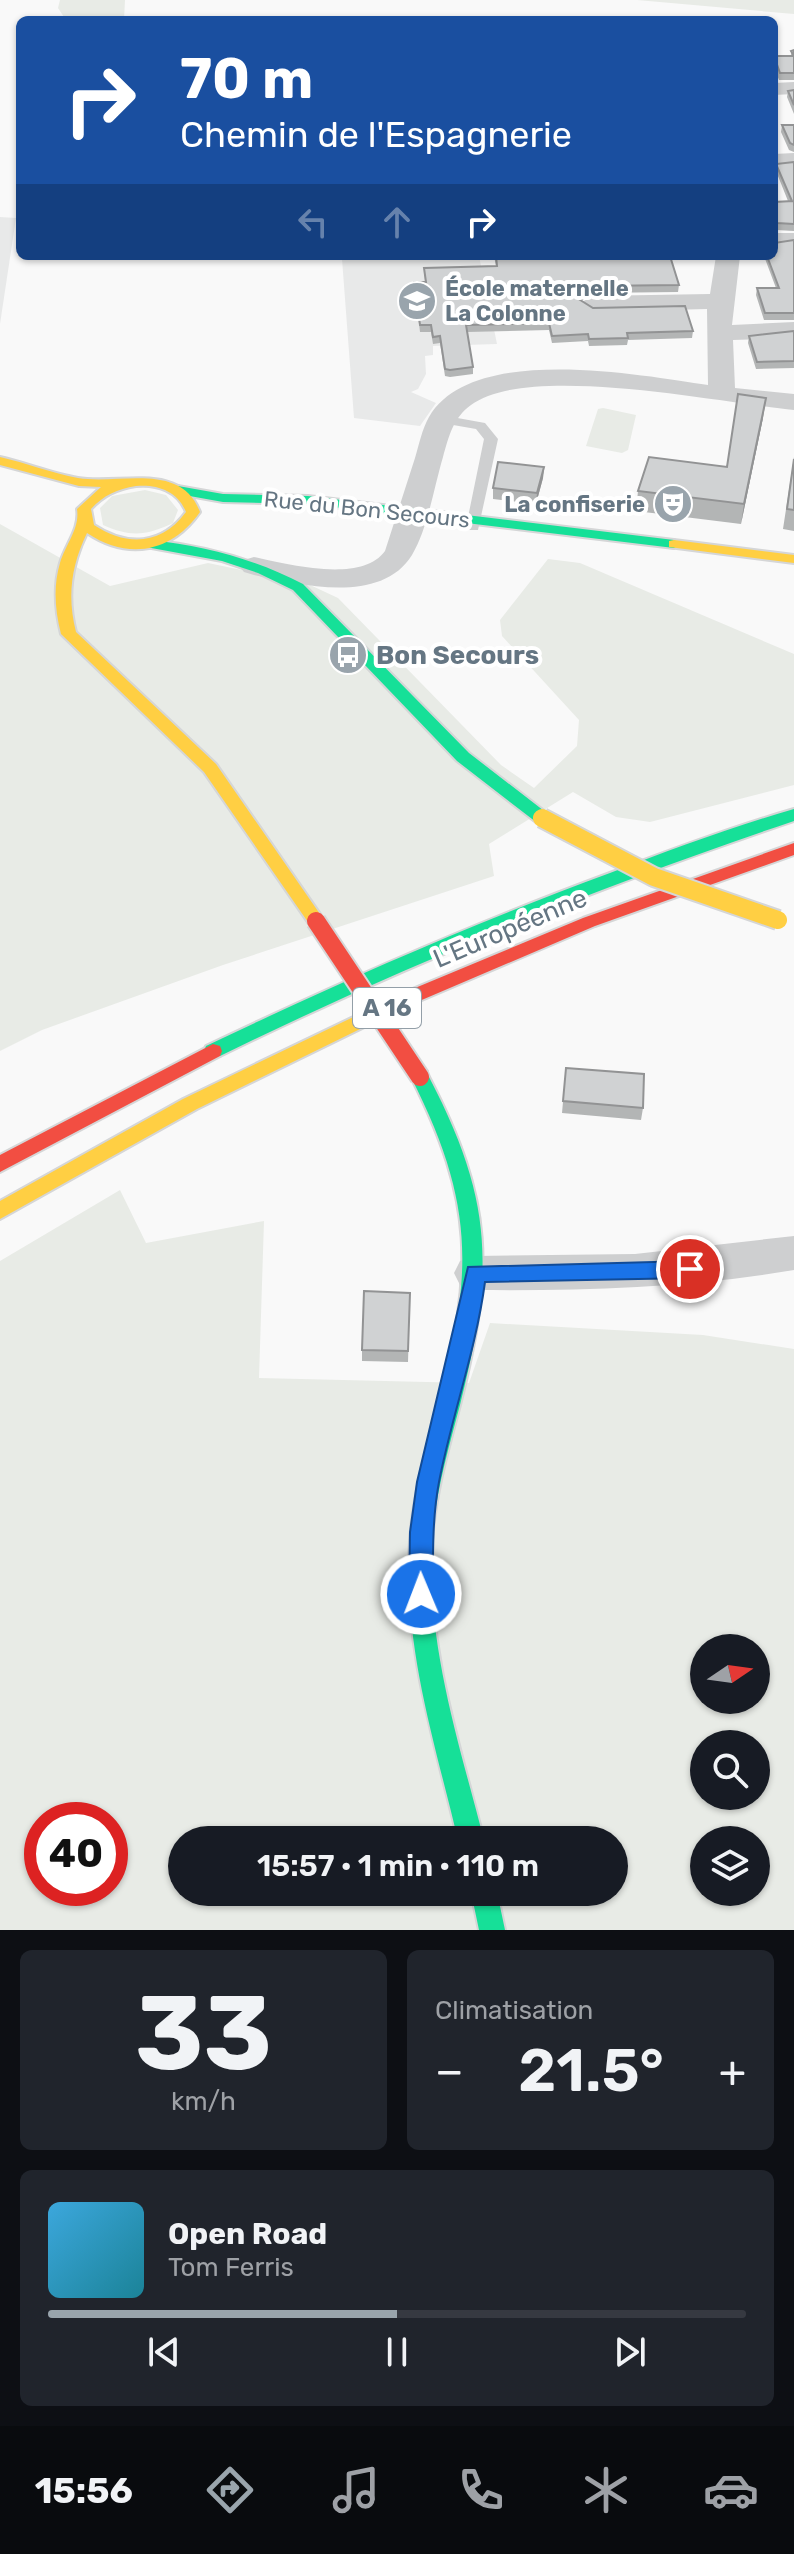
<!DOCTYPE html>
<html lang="fr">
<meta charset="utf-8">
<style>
:root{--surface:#171b24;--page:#20242c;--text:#f1f3f6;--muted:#9ea1a6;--line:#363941;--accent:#99a4ac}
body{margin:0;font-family:Rubik,sans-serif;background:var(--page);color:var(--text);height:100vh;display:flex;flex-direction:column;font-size:30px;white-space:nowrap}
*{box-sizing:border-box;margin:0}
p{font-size:26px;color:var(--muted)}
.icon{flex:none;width:44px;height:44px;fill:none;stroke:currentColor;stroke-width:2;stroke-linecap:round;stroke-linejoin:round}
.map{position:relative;height:1930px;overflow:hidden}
.side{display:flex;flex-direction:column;gap:20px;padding:20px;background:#0d0f14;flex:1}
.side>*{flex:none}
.guide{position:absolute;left:16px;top:16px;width:762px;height:244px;border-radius:12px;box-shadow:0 2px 6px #0004;background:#1a4fa0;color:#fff;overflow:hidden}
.needle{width:52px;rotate:77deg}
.fabs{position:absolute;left:690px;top:1634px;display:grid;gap:16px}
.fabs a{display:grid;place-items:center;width:80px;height:80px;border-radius:50%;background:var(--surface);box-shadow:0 2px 6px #0004;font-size:40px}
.speed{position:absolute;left:24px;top:1802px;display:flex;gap:16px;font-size:40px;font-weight:700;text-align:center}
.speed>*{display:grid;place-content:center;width:104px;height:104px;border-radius:50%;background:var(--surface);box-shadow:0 2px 6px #0004;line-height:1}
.speed .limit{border:12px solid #d22;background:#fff;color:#111}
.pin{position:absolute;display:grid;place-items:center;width:68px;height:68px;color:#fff;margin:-34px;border:4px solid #fff;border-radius:50%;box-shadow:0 2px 8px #0007}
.me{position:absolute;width:88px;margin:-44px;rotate:359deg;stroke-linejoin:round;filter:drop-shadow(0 0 6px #0008)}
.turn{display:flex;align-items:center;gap:28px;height:168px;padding:0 32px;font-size:36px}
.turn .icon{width:104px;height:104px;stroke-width:2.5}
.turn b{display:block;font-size:56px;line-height:68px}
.lanes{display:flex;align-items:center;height:76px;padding:0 32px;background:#0003;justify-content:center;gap:40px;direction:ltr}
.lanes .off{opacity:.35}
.big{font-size:60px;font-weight:600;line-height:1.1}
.side .tile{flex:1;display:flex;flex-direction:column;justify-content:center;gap:12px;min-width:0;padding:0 28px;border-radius:12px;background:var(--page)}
.side .dial{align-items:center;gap:0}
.dial b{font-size:104px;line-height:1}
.song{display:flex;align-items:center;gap:24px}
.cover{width:96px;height:96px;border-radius:12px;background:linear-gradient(135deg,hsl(200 70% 55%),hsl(190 70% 35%))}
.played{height:8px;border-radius:4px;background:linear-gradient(90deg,var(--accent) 50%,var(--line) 50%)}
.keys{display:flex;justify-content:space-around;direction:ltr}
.heat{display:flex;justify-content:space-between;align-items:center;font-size:44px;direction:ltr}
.side .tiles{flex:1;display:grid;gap:20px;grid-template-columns:1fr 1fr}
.tile:last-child{grid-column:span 2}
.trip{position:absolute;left:168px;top:1826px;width:460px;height:80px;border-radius:40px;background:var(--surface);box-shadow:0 2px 6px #0004;font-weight:600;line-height:80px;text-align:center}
.tab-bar{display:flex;height:128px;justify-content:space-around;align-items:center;background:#090b0e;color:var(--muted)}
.tab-bar .icon{width:56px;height:56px}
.tab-bar .selected{color:var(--accent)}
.tab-bar b{font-size:36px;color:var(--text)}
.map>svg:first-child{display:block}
.built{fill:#e8e9e9}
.green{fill:#e8ebe6;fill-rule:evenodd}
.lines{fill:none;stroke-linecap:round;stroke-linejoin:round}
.fast-casing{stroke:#d5d6d7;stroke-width:4}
.slow-casing{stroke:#d5d6d7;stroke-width:4}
.jam-casing{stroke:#d5d6d7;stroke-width:4}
.lane{fill:#cecfd0;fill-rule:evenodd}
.street{fill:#cecfd0;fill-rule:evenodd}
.fast{fill:#16e098;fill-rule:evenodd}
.slow{fill:#ffcf43;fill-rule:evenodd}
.jam{fill:#f24e42;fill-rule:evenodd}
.slow-bridge-casing{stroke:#d5d6d7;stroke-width:22;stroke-linecap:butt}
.jam-bridge-casing{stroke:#d5d6d7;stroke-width:22;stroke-linecap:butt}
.slow-bridge{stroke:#ffcf43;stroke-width:18}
.jam-bridge{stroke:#f24e42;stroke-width:18}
.wall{fill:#b3b5b5}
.shaded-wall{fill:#929394}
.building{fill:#d0d2d3;stroke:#929394;stroke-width:2}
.route{fill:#1a73e8;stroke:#114b97;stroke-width:2}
.labels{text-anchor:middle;stroke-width:8;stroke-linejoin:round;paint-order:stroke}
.far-poi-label{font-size:22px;font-weight:bold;fill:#657683;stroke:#fff;text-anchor:start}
.far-street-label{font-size:22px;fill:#657683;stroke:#fff}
.shield{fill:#fff;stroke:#939fa8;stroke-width:2}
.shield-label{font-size:24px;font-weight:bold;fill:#657683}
.poi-label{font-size:26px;font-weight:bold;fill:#657683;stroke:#fff;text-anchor:start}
.street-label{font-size:26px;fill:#657683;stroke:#fff}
</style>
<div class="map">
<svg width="794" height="1930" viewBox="0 0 794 1930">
<rect width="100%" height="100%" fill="#f9f9f9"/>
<path class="built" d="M0,217L16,218L0,324Z
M479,256L497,344L433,346V355L425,356L426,374L418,389L411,392L436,403L420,426L354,418L342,259Z"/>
<path class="green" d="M60,0H125L124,20H66L58,8Z
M637,0H794V14Z
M603,408L636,415L628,450L622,453L586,446L598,409Z
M145,490L166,495L178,510L173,523C146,536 130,537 103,525L100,508L112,496Z
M0,524L110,586L208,563L308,584L338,598L501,765L534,788L577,746L579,720L502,636L500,620L548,559L580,563L794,654V785L650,822L616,817L573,792L489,844L494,876L223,965L42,1030L0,1051Z
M120,1190L146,1243L264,1221L259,1378L469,1383L490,1323L703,1335L794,1349V1930H0V1261ZM704,1648H756V1700H704ZM704,1744H756V1796H704ZM42,1820H110V1888H42ZM182,1840H614V1892H182ZM704,1840H756V1892H704Z"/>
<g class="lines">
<defs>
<path id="fast" d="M178,486L223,494L308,496L674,540L681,544L674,548L308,504L223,502L173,493L171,490Z
M151,540C205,546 255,559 303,584L469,753L548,814L550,818L548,822H536L457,761L293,590L258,573L222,561L146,547V541Z
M794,809V821C597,887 406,965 220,1056H206L204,1051L206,1046C338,983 472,924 610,873C670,850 732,827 794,809Z
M420,1070L427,1072L429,1077C494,1202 494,1270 460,1405C448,1450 435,1495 432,1542C426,1643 459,1743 484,1840H458C435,1743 402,1643 410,1541C413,1495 426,1450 438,1405C474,1271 474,1202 411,1077L413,1072Z
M471,1892H497L505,1930H479Z"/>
<path id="slow" d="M0,457C26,463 52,473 78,478C119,485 181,461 200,512C172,552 129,561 87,533C71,566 67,597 76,632L216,764L322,917L325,921L322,925H310L204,772L61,634C55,610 53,587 60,563C66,543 80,529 77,509L101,487L79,486L0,465ZM136,486C157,484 178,491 186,512C162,545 127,547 94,525L91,509C104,495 117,489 136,486Z
M674,540L794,555V563L669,547V541Z
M397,996L403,998L406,1003L403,1008L197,1109L0,1219V1201L183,1099Z"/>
<path id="jam" d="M794,843V855L595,926L403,1008H391L388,1003L391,998L583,918Z
M213,1044L220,1046L222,1051L220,1056L0,1172V1155Z"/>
</defs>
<use href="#fast" class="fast-casing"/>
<use href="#slow" class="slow-casing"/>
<use href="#jam" class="jam-casing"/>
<path class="lane" d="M441,415L485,423L498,439L478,530H468L466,527L484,439L476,429L436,422L434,419Z"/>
<path class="street" d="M794,82V94L774,95V83Z
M794,153V167L774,168V154Z
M774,233H794V247H774Z
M716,256H740L732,325L794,322V338L733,340L735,388L794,394V410C722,403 528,362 471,405C453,418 449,436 443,457C434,487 428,528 412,555C381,605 301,585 254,575L244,572L239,566L244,560L254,557C288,564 361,584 385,551C395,520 405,489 415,458C419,445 422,429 429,417C472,343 639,375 708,385L707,309L592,312L579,304L592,296L710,294Z
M794,1236V1270C688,1288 582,1291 475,1290L460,1285L454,1273L460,1261L475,1256L635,1254Z"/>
<use href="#fast" class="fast"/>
<use href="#slow" class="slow"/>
<use href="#jam" class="jam"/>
<defs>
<path id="slow-bridge" d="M542,818L654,877L778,920"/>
<path id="jam-bridge" d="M316,921L420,1077"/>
</defs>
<use href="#slow-bridge" class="slow-bridge-casing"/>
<use href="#jam-bridge" class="jam-bridge-casing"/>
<use href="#slow-bridge" class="slow-bridge"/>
<use href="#jam-bridge" class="jam-bridge"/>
</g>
<path class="wall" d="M794,50V80H779L774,68V56H791V51Z
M794,90V114L787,97L788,91Z
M782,125H794V152L789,150L781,132Z
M794,162V231L776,230L774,224V202L788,201L776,171V164Z
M794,240V320H764L756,295L757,288H776L764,256H774Z
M494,256H670L679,285L678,292L592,293L581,301L593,308L693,331L692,338L628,340L627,345L589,346L588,341L552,343L549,330L467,332L473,367V374L450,377L445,376L440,343L433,344L431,332H420L414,282H425L424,268L496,266Z
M794,331V368L756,369L748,343L749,336Z
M763,418L741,524L636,511L638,491L727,467Z
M794,457V531L783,529Z
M544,467L543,478L536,504L493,499V488Z
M566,1068L643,1108L641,1120L562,1113Z
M410,1293L408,1362L362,1361V1350Z"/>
<path class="shaded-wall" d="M592,286V293L576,305L577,298Z
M766,398L763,418L741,524L744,504Z
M544,467L543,478L536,504L537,493Z"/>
<path class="building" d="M794,50V73H780L774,56H794L791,51Z
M794,90V105L788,91Z
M782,125H794V145L790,143Z
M794,162V224L777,223L774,214V202L792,201L776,164Z
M794,240V313H765L757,288H779L767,256H774V243Z
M496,256H670L679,285L592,286L577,298L593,308L685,306L693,331L627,333L628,338L589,339L588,334L552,336L549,323L466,325L473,367L450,370L445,369L440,336L433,337L431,325H420L414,282H426L424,268L497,266Z
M794,331V361L757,362L749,336Z
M738,394L766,398L744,504L638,491L649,457L727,467Z
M794,459V510L787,509Z
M498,462L544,467L537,493L493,488Z
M566,1068L644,1074L643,1108L563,1101Z
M364,1291L410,1293L408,1351L362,1350Z"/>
<path class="route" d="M690,1261L700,1269L690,1278L485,1282C476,1350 452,1415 439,1482C432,1519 433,1557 433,1594L429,1602L421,1605L413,1602L409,1594L410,1532L417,1482L468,1267Z"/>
<defs>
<symbol id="school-disc" viewBox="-11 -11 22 22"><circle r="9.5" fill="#99a4ac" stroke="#fff"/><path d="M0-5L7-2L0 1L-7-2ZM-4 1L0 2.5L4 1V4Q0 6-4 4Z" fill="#fff"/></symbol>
<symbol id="theatre-disc" viewBox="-11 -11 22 22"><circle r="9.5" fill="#99a4ac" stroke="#fff"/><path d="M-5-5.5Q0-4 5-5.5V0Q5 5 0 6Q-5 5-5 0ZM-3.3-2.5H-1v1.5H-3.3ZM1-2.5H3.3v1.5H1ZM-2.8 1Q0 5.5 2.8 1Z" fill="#fff"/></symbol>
<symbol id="bus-disc" viewBox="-11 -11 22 22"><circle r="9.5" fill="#99a4ac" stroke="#fff"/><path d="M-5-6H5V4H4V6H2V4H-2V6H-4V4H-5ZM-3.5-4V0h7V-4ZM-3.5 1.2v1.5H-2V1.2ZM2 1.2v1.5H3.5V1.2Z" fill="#fff"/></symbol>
</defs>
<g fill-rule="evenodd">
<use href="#school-disc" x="395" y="279" width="44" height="44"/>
<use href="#theatre-disc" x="651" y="482" width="44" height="44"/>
<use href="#bus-disc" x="326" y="633" width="44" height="44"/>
</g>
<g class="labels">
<g class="far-poi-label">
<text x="445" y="296">École maternelle<tspan x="445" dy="25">La Colonne</tspan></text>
<text x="645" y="512" text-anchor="end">La confiserie</text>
</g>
<g class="far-street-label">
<text transform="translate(367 509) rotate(6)" y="8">Rue du Bon Secours</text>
</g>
<rect class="shield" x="353" y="988" width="68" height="40" rx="6"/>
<g class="shield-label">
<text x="387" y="1016">A 16</text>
</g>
<g class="poi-label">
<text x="376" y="664">Bon Secours</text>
</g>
<g class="street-label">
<text transform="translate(510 928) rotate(-23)" y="9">L'Européenne</text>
</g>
</g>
</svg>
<div class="fabs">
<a><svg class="needle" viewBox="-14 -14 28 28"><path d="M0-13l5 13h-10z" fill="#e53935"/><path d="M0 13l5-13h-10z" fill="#9ea1a6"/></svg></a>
<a><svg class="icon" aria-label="search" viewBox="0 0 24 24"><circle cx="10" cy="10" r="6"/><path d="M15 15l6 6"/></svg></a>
<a><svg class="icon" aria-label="layers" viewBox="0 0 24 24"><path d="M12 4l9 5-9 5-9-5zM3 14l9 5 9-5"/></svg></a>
</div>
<div class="speed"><div class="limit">40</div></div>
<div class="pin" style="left:690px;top:1269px;background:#d93025"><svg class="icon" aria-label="arrive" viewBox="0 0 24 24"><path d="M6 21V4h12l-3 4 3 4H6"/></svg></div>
<svg class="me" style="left:421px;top:1594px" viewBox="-20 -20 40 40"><circle r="17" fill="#1a73e8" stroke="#fff" stroke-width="3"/><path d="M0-11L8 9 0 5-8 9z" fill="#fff"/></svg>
<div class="trip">15:57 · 1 min · 110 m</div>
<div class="guide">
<div class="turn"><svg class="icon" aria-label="right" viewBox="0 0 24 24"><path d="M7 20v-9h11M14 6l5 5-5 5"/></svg><div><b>70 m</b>Chemin de l'Espagnerie</div></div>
<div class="lanes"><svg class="icon off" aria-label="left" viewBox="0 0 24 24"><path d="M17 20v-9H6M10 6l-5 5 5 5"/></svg><svg class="icon off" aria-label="ahead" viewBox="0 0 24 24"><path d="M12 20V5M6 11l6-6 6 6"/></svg><svg class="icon" aria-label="right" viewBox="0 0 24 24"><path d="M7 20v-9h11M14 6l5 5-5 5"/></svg></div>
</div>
</div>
<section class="side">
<div class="tiles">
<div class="tile dial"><b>33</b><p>km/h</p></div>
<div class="tile"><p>Climatisation</p>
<div class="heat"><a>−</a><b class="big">21.5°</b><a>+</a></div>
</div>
<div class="tile">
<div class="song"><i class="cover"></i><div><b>Open Road</b><p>Tom Ferris</p></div></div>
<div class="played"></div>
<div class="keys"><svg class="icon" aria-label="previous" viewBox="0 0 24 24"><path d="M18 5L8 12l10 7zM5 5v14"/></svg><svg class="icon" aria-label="pause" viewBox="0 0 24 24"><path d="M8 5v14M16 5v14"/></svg><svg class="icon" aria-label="next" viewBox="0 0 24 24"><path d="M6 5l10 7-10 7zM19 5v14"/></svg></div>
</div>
</div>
</section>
<nav class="tab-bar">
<b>15:56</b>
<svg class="icon selected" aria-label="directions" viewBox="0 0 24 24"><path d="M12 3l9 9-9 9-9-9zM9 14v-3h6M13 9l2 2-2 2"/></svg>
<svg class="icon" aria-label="music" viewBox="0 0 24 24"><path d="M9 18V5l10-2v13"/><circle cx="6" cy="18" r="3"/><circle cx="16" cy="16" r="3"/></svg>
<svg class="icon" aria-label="phone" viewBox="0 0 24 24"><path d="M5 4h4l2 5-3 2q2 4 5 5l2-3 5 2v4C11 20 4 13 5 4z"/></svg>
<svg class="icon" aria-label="climate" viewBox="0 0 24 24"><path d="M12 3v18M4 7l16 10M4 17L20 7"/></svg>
<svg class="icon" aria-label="car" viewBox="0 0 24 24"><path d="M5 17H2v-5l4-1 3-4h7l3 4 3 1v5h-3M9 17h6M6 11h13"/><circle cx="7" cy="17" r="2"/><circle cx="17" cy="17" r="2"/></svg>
</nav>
